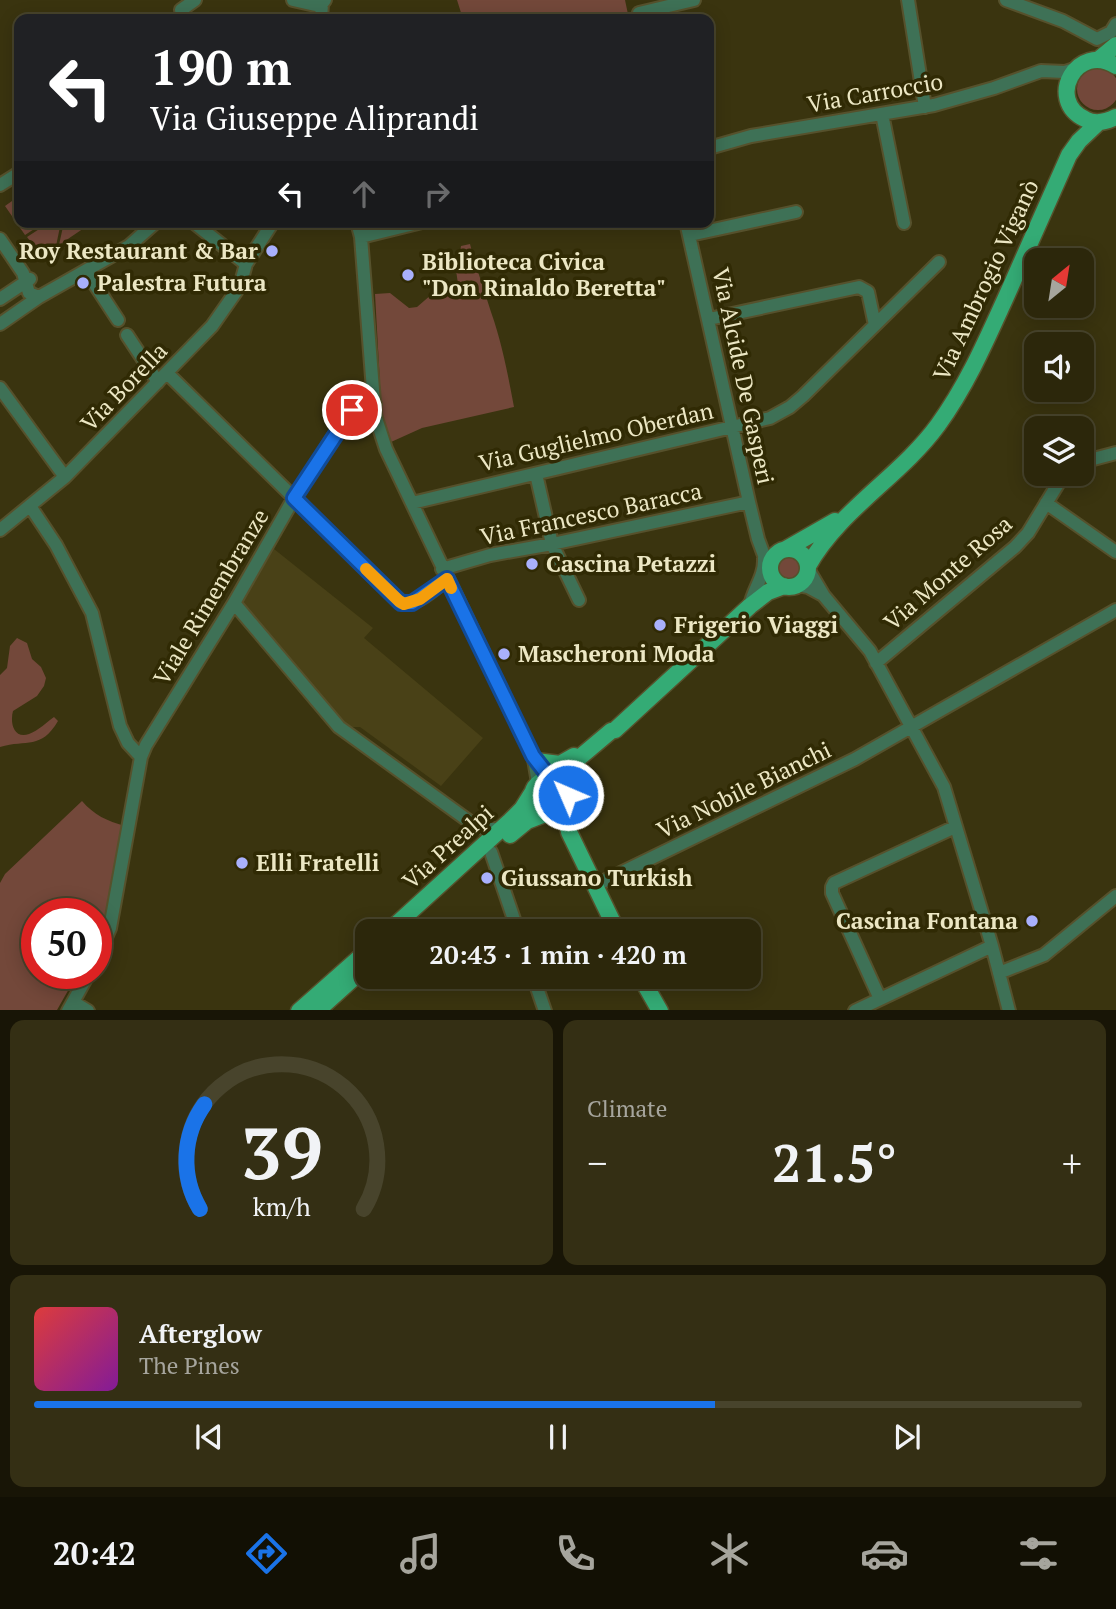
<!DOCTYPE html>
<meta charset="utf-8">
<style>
:root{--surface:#2c270b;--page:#342f14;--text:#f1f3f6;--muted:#a6a59d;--line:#48442c;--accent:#1a73e8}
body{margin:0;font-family:"PT Serif",serif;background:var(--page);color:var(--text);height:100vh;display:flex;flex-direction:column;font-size:26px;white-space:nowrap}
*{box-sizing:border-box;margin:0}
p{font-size:23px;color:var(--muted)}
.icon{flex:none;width:38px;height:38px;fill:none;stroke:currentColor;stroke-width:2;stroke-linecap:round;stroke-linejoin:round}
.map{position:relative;height:1010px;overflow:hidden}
.sheet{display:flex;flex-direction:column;gap:10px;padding:10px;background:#181506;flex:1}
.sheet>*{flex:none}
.banner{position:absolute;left:14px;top:14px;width:700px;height:214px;border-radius:14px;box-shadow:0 4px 18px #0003,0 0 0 2px var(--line);background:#202124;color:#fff;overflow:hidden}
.needle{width:46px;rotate:30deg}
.tools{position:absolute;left:1024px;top:248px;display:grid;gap:14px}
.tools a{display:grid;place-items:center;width:70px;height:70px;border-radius:14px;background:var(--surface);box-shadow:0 4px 18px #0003,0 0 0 2px var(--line);font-size:35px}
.speed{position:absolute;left:21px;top:898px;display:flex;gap:14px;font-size:35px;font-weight:700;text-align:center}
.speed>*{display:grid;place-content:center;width:91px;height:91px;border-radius:50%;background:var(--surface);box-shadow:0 4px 18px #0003,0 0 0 2px var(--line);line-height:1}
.speed .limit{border:10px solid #d22;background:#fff;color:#111}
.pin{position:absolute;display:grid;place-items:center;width:60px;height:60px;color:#fff;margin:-30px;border:4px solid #fff;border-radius:50%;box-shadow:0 2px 7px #0007}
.me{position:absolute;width:77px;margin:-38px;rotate:315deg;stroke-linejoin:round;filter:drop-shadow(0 0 5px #0008)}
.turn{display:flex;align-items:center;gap:24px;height:147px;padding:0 21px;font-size:32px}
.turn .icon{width:91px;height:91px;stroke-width:2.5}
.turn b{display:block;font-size:49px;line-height:60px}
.lanes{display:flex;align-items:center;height:66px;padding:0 21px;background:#0003;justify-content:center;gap:35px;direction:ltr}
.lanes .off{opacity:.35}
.big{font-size:52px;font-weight:800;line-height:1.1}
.sheet .card{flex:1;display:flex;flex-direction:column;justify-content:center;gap:10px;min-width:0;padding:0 24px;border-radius:14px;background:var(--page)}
.sheet .dial{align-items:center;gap:0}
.dial svg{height:182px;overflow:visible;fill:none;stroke:var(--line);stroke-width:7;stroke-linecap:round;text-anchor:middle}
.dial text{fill:var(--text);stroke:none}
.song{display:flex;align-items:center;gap:21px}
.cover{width:84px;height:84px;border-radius:10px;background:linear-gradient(135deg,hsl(0 70% 55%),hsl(290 70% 35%))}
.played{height:7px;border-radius:4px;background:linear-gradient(90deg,var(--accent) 65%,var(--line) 65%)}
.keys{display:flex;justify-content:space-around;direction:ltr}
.heat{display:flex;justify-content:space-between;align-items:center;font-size:38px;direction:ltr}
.sheet .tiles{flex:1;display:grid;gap:10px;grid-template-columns:1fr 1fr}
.card:last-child{grid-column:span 2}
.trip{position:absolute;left:355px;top:919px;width:406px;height:70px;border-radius:14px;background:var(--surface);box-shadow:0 4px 18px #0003,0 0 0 2px var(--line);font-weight:800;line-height:70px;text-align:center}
.dock{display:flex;height:112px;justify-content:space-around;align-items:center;background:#121004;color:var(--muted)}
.dock .icon{width:49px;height:49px}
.dock .selected{color:var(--accent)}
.dock b{font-size:32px;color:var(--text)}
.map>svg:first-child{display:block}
.built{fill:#494117}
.green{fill:#73483a}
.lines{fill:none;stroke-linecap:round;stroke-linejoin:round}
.minor-casing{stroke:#56512c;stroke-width:16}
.major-casing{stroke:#56512c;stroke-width:19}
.minor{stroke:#3e7156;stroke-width:12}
.major{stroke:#34ab75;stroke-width:16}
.route-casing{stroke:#114b97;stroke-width:18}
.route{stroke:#1a73e8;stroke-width:12}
.slow{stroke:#f59e0b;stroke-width:12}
.poi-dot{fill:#a9b0fc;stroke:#302a04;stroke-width:2.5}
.labels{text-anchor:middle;stroke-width:7;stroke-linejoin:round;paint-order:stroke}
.street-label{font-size:23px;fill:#ece7c4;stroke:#302a04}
.poi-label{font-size:23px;font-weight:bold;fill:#ece7c4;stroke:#302a04;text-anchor:start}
</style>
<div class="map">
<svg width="1116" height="1011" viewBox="0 0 1116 1011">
<rect width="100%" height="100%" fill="#3a340f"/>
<path class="built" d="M274,549L373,628L364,638L483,738L441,786L360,727H347L241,602Z"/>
<path class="green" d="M457,0H625L629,19H463Z
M1077 89a21 21 0 1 1 42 0a21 21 0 1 1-42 0Z
M19,196V222H45L25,235L5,206Z
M50,222H61L56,246L41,256L27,237Z
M64,222H93L59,245Z
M470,244C476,268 484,289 491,312C502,343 508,375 514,407L422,428L391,442L382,420L375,294L390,293L409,308L417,307L439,288L458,284L454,256L460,252L461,246Z
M775 568a14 14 0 1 1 28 0a14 14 0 1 1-28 0Z
M17,638L27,643L32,659L41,667L46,678L44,686L37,696L13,711C10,722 13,739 29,734C38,731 47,722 54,717L58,721C41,750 27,739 0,747V675L7,668L10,646Z
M536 797a14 14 0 1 1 28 0a14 14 0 1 1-28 0Z
M82,801C94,815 107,821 125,826L103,927L96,939V914H37V973H78L57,1010L0,1011V883L5,874Z"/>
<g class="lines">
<defs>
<path id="minor" d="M293,0L315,5L322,4L325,0
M908,0L925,107
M1006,0L1063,21L1097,39L1111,32L1116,24
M181,10L195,0
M639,13L694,0
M321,19L322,4
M882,114L904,223
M709,148L751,136L934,105L994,88L1041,71L1065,72L1077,68
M0,185L19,173
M193,222L246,264
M357,222L361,237L375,415L386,449L533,756L551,779
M686,222L749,502L758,539L769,569
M690,235L796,212
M361,237L422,222
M0,239L23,273L29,293L39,297
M86,271L118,320
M0,299L30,279
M709,319L859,287L868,292L875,325
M0,324L39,297L129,246L156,222
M127,335L158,382
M167,373L399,601C415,609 434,589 447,579
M0,388L65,477
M1082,462L1116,453
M536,474L552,544L579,600
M412,503L770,418L790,407L803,396L939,262
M1046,503L1116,552
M30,506L56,545L92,613L120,726L128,743L141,757
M0,530L65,477L212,326L240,286L246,264L273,222
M442,569L490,555L552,544L749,502
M808,569L824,596L870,651L944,787L992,946L1009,1011
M797,585L808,587L821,594
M234,603L339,727L477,827L501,830
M750,606C753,589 765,577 764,558
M876,663L1015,547L1028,533L1064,474
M534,759L538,783
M491,852L518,931
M594,886L855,759L1116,610
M96,960L110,928L141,757L146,745L234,603L294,498L348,414C356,407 367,410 375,404
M999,973L1044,955L1116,896
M533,976L545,1011
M880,999L832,893V887L834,883L955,827
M73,1002L88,1011
M68,1011L89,973
M855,1011L992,946"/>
<path id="major" d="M1098,60L1116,45
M1116,66C1077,41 1045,100 1085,119C1095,125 1106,122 1116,117
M770 568a19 19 0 1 1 38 0a19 19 0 1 1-38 0Z
M786,549L835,521
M808,566C840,509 900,477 938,425C967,385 986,341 1006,297C1027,250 1048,202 1069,155L1079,141L1098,123
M536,761L560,764L574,756
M532 797a18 18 0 1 1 36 0a18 18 0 1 1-36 0Z
M554,779L611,731L615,730L750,606L768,592L784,586
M565,808L569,832L617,931
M510,835L527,821L545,814
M389,931L510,821L522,809L532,793
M640,976L660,1011
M299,1011L368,950
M317,1011L368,965"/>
</defs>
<use href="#minor" class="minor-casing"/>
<use href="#major" class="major-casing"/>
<use href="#minor" class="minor"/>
<use href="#major" class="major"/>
</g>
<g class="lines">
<defs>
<path id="route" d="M352,410L294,498L401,603H412L447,579L533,756L551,779L563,783L568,795"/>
</defs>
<use href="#route" class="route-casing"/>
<use href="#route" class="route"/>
<path class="slow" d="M366,569L399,601L404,604L420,599L447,579L451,588"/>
</g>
<g class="poi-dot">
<circle cx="272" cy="251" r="7"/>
<circle cx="408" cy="275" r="7"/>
<circle cx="83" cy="283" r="7"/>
<circle cx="532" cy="564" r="7"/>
<circle cx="660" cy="625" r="7"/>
<circle cx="504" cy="654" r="7"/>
<circle cx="242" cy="863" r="7"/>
<circle cx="487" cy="878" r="7"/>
<circle cx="1032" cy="921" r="7"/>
</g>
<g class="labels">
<g class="street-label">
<text transform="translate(875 93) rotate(-10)" y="8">Via Carroccio</text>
<text transform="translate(986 280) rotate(-65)" y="8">Via Ambrogio Viganò</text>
<text transform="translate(743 376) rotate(78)" y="8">Via Alcide De Gasperi</text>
<text transform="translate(124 387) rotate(-46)" y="8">Via Borella</text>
<text transform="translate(596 437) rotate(-13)" y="8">Via Guglielmo Oberdan</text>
<text transform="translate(591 514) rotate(-12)" y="8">Via Francesco Baracca</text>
<text transform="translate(948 573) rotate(-41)" y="8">Via Monte Rosa</text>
<text transform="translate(211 597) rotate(-59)" y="8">Viale Rimembranze</text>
<text transform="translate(744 790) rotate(-26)" y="8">Via Nobile Bianchi</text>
<text transform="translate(448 847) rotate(-42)" y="8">Via Prealpi</text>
</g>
<g class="poi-label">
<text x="258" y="259" text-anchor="end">Roy Restaurant &amp; Bar</text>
<text x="422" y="270">Biblioteca Civica<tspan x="422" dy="26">"Don Rinaldo Beretta"</tspan></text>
<text x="97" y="291">Palestra Futura</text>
<text x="546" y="572">Cascina Petazzi</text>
<text x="674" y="633">Frigerio Viaggi</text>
<text x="518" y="662">Mascheroni Moda</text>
<text x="256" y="871">Elli Fratelli</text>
<text x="501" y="886">Giussano Turkish</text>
<text x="1018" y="929" text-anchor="end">Cascina Fontana</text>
</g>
</g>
</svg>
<div class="tools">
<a><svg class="needle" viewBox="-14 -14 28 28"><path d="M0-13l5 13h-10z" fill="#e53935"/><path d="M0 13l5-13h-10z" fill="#a6a59d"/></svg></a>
<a><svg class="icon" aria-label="sound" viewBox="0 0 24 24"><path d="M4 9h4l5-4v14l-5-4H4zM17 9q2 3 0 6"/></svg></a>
<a><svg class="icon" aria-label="layers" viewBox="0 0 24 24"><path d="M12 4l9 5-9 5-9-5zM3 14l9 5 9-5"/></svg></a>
</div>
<div class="speed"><div class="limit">50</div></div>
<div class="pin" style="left:352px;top:410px;background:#d93025"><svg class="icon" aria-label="arrive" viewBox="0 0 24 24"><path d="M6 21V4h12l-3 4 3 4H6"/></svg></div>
<svg class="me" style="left:568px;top:795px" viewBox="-20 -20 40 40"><circle r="17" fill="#1a73e8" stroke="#fff" stroke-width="3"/><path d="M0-11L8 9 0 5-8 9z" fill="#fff"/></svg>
<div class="trip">20:43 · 1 min · 420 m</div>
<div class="banner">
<div class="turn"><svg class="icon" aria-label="left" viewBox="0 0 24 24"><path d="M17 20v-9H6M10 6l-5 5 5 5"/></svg><div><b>190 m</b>Via Giuseppe Aliprandi</div></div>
<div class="lanes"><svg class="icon" aria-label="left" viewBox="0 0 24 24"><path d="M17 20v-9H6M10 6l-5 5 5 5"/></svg><svg class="icon off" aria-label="ahead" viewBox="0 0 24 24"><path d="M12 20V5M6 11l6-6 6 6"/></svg><svg class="icon off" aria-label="right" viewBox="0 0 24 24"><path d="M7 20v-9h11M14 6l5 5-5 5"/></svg></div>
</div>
</div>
<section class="sheet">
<div class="tiles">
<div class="card dial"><svg viewBox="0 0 100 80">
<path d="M14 69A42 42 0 1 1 86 69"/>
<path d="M14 69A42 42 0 0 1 16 23" stroke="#1a73e8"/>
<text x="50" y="56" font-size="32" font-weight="700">39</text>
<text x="50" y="72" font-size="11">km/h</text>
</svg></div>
<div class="card"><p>Climate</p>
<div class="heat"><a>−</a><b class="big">21.5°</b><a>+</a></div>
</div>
<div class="card">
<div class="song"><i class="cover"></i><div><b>Afterglow</b><p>The Pines</p></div></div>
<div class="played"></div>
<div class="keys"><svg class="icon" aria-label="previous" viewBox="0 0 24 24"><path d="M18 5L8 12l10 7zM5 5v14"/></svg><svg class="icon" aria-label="pause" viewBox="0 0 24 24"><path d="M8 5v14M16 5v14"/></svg><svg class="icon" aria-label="next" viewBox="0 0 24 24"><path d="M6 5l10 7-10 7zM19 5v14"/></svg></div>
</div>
</div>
</section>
<nav class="dock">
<b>20:42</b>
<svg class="icon selected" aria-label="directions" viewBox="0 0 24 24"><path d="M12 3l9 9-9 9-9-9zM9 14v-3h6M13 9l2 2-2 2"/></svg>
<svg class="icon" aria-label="music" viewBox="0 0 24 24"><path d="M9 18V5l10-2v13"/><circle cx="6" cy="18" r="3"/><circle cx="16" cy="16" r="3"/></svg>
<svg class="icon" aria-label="phone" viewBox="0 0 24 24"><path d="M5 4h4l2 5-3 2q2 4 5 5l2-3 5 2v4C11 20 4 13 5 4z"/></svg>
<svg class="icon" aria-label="climate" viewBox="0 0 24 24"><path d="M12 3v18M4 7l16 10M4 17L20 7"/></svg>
<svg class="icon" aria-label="car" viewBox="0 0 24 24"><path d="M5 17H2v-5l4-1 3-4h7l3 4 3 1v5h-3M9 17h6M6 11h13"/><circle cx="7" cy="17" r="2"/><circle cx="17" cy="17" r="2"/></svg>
<svg class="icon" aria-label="filters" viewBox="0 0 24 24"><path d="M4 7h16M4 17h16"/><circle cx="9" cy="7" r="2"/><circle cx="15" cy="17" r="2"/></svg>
</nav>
